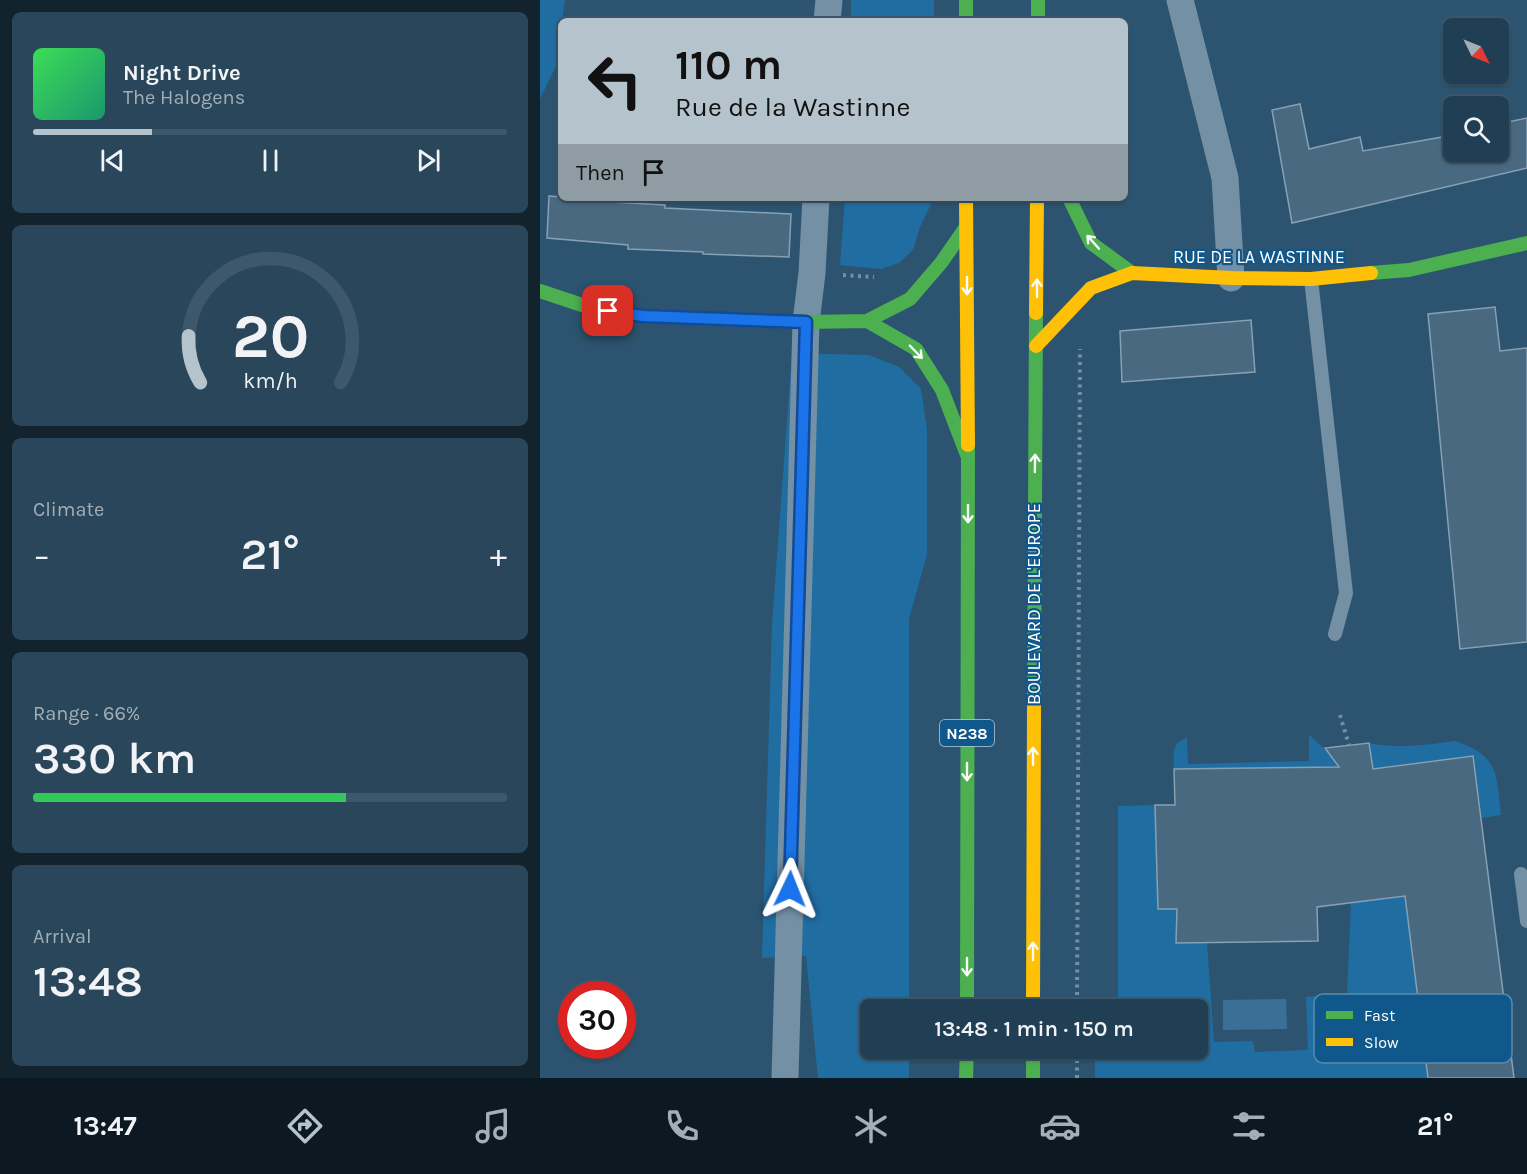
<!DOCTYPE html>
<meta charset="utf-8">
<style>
:root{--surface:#213f54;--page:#29465a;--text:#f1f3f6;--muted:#a2afb8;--line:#3e586b;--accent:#b5c3cd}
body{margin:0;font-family:Karla,sans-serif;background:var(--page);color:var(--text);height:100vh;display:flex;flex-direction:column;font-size:22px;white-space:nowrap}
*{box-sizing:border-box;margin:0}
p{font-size:20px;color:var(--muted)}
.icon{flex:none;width:33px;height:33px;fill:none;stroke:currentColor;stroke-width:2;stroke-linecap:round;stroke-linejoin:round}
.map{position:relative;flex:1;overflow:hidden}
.sheet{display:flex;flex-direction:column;gap:12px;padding:12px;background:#12232e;width:540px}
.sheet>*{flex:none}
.banner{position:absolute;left:18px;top:18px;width:570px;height:183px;border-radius:9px;box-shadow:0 2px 4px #0004,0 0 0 2px var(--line);background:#b5c3cd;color:#111;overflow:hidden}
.needle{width:39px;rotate:133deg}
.fabs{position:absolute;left:903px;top:18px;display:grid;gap:12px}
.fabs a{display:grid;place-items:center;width:66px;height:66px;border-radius:9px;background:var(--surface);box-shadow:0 2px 4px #0004,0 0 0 2px var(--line);font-size:30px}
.speed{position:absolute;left:18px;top:981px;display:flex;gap:12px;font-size:30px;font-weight:700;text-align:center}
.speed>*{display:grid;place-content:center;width:78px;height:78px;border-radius:50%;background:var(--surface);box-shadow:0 2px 4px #0004,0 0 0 2px var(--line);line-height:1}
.speed .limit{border:9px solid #d22;background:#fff;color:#111}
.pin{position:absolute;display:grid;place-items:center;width:51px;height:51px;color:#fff;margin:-26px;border-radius:12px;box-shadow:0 3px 9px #0006}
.me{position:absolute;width:66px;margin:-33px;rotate:2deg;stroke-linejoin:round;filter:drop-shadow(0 0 4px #0008)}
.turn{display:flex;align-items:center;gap:21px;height:126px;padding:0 18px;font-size:27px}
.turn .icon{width:78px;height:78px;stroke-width:2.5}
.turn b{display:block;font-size:42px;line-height:51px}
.then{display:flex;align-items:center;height:57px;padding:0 18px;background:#0003;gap:12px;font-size:22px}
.big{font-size:45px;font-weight:600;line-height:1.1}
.sheet .widget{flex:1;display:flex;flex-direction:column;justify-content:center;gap:9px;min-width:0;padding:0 21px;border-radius:9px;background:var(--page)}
.sheet .dial{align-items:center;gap:0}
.dial svg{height:156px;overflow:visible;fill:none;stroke:var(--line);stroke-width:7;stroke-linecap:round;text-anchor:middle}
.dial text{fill:var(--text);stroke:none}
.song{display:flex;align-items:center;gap:18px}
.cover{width:72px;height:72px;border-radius:9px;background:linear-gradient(135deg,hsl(130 70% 55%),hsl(160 70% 35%))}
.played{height:6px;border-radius:3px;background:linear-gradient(90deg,var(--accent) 25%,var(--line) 25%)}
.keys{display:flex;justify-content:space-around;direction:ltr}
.heat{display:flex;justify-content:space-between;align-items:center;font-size:33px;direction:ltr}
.charge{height:9px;border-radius:4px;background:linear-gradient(90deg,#34c759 66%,var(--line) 0)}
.trip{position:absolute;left:320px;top:999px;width:348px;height:60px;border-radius:9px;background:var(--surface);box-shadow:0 2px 4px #0004,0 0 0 2px var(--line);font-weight:600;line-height:60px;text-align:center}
.tabs{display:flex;height:96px;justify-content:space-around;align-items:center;background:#0d1922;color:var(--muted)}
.tabs .icon{width:42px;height:42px}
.tabs .active{color:var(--accent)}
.tabs b{font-size:27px;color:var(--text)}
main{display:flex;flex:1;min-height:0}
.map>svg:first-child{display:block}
.green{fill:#206da2}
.water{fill:#3b7096}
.building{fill:#496980;stroke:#87a0b3;stroke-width:1.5}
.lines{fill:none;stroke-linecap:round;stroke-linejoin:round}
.path{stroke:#7390a4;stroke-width:4;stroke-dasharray:3 4.5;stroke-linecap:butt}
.lane{stroke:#7390a4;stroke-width:14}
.street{stroke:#7390a4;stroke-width:27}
.fast{stroke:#4caf50;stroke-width:14}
.slow{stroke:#ffc107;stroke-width:14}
.oneway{stroke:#f6fbf6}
.route-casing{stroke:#114b97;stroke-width:15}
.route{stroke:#1a73e8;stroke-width:10}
.labels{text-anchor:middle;stroke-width:4.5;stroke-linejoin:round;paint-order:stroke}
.shield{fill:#10588c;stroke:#b7cddc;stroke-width:1.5}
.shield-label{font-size:16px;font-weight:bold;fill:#fff}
.street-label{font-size:18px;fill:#fff;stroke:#10588c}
.key{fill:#10588c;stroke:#588aae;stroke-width:1.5}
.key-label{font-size:16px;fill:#fff}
</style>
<main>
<section class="sheet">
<div class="widget">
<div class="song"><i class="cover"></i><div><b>Night Drive</b><p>The Halogens</p></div></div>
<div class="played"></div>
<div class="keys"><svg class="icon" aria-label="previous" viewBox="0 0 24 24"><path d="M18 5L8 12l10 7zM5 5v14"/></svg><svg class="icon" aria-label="pause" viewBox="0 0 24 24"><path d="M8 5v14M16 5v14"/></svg><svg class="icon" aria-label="next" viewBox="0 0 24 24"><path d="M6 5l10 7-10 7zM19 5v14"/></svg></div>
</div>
<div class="widget dial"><svg viewBox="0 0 100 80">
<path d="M14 69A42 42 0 1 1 86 69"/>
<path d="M14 69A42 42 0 0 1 8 45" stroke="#b5c3cd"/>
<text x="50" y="56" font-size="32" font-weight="700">20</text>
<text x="50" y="72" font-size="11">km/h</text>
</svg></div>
<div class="widget"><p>Climate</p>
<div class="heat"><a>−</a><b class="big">21°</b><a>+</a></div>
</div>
<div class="widget"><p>Range · 66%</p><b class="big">330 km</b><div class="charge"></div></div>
<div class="widget"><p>Arrival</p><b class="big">13:48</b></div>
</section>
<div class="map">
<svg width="987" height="1078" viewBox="0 0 987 1078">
<rect width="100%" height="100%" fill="#2c5470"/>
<path class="green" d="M0,0H25L16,66L0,99Z
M311,0H394V21H311Z
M305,198H394L380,227L373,250L359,263L341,269L300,265Z
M252,353L329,355L359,367L381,389L387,429V554L369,619V1009L330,1010V1048L369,1049V1078H278L266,956L222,958L232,624Z
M769,735C785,748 795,759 803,778L774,767L634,769C634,755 631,742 647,738L648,764L769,761Z
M915,741C960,756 956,774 961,815L942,818L933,756L849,766L836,791L829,743C859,749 885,745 915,741Z
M615,805L618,909H637L636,943H667L674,1042L713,1041L715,1052L768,1050L766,997L807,994L811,902L864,888L888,1078H555V1050L657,1048V1010L578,1009V806Z"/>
<path class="water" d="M746,999L747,1029L683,1030V1000Z"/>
<path class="building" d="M760,104L769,149L820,137L823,151L914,135V152H958V124L987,118V168L752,223L732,110Z
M9,196L69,201V202L125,205V208L251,214L249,257L163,254V252L88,249V245L7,238Z
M955,307L960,351L987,348V642L920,649L888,314Z
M711,320L715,372L582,382L580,331Z
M829,743L833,769L933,756L974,1078H888L865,896L777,907L778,941L636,943L637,909H618L615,805H635L634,769L799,767L785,748Z"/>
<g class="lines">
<path class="path" d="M303,275L334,277
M800,715L809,745
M537,1010L540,349
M537,1078V1048"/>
<path class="lane" d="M771,279L806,593L795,634
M981,874L987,921"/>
<path class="street" d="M640,0L685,178L691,278
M287,21L289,0
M245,1078L266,322L272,273L276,198"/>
<path class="fast" d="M426,0V21
M498,0V21
M529,198L551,243L592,273
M831,273L869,270L987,243
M0,291L51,308L103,316L266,322L327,321L370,299L401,263L426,227
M327,321L376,349L402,390L427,455
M494,705L496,313
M427,1010L428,445
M493,1048V1078
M426,1078L427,1048"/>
<path class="slow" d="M426,198L428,445
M496,313L497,198
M496,346L551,288L592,273L691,278L771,279L831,273
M493,1010L494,705"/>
</g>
<defs><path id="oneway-shaft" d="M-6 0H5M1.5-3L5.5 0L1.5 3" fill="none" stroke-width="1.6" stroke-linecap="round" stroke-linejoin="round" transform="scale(1.5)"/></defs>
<g class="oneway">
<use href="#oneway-shaft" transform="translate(553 242) rotate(-132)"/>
<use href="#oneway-shaft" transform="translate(427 286) rotate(90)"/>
<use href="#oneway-shaft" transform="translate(497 288) rotate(-90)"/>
<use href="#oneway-shaft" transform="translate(376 352) rotate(46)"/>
<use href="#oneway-shaft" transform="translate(495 463) rotate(-89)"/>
<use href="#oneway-shaft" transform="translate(428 514) rotate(90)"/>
<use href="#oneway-shaft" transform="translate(493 756) rotate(-90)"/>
<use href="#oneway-shaft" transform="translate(427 772) rotate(90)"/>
<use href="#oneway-shaft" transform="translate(493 951) rotate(-90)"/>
<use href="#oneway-shaft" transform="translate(427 967) rotate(90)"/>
</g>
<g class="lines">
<defs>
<path id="route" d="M68,311L103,316L266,322L250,889"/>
</defs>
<use href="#route" class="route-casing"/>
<use href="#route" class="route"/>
</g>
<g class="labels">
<rect class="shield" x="400" y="720" width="54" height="26" rx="4.5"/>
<g class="shield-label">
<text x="427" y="739">N238</text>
</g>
<g class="street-label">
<text x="719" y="263">RUE DE LA WASTINNE</text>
<text transform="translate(494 604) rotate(-90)" y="6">BOULEVARD DE L'EUROPE</text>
</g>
</g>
<rect x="774" y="994" width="198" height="69" rx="9" class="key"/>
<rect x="786" y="1011" width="27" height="8" fill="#4caf50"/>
<rect x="786" y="1038" width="27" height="8" fill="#ffc107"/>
<g class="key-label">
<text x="824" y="1021">Fast</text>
<text x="824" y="1048">Slow</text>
</g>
</svg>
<div class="fabs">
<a><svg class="needle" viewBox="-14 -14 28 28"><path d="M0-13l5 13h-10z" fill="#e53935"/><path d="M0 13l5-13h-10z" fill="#a2afb8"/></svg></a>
<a><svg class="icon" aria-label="search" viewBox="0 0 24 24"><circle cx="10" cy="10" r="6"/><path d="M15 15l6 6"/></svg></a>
</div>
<div class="speed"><div class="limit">30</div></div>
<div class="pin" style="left:68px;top:311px;background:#d93025"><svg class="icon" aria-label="arrive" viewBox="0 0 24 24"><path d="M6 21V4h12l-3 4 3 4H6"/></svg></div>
<svg class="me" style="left:250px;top:889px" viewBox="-20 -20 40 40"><path d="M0-17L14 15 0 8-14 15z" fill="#1a73e8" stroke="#fff" stroke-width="4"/></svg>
<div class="trip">13:48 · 1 min · 150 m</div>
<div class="banner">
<div class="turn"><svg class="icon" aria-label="left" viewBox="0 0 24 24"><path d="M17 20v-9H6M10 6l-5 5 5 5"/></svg><div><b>110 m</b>Rue de la Wastinne</div></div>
<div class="then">Then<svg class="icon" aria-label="arrive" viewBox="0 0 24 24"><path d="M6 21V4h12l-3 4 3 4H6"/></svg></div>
</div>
</div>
</main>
<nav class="tabs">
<b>13:47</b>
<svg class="icon active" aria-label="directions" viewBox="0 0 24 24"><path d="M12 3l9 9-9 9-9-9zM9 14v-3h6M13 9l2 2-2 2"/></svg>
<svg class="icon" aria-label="music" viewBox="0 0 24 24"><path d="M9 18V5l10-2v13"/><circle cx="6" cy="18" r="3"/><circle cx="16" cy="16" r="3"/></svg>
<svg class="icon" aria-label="phone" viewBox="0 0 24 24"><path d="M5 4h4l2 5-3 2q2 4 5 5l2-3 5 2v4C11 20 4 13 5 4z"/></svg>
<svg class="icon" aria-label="climate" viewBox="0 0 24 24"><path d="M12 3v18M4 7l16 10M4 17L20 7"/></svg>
<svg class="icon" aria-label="car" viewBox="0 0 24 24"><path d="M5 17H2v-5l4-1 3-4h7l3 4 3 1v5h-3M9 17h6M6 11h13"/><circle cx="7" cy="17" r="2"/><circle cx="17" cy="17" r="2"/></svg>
<svg class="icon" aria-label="filters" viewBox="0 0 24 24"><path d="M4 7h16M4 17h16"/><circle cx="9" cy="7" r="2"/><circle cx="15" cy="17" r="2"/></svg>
<b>21°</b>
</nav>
